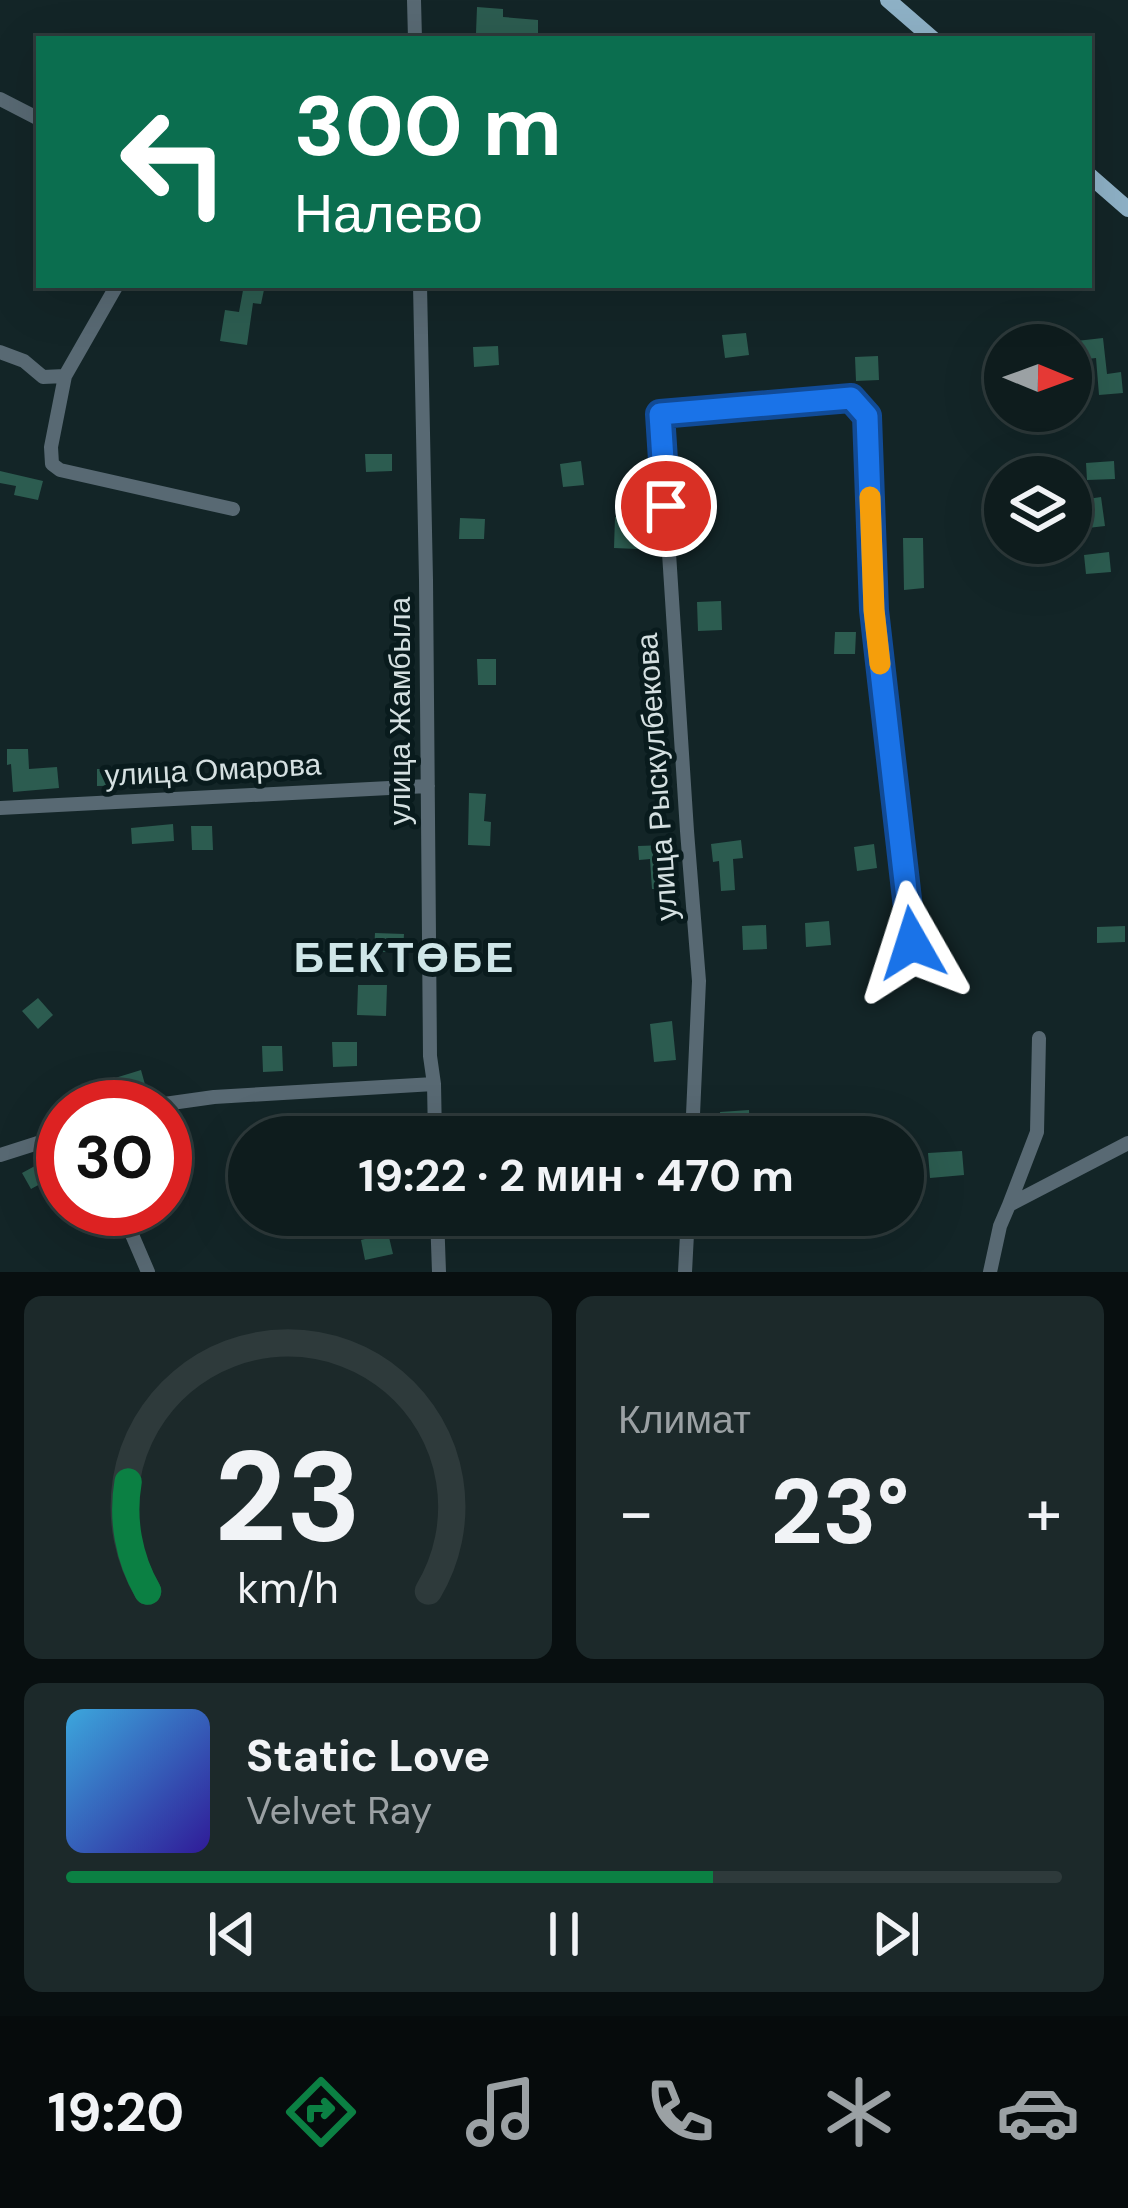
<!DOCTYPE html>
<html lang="ru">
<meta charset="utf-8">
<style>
:root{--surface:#0e1c1d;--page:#1c292a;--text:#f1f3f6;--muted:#9ba1a4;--line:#2e3a3b;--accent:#0b8043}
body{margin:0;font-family:"DM Sans",sans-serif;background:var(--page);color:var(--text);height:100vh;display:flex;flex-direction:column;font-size:45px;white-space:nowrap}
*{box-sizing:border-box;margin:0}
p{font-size:39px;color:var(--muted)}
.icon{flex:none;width:66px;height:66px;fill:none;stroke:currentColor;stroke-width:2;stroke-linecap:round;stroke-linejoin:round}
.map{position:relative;height:1272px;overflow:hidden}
.side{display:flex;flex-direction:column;gap:24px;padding:24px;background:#080f10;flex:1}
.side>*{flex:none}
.guide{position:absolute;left:36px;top:36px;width:1056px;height:252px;border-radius:0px;box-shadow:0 12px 48px #0002,0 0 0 3px var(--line);background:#0b6e4f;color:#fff;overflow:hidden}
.needle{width:78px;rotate:91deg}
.buttons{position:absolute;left:984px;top:324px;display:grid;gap:24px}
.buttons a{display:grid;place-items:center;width:108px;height:108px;border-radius:50%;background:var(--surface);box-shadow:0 12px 48px #0002,0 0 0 3px var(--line);font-size:60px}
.speed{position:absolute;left:36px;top:1080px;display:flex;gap:24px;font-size:60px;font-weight:700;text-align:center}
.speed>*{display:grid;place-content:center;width:156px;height:156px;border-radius:50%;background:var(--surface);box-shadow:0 12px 48px #0002,0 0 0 3px var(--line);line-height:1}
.speed .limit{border:18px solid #d22;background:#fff;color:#111}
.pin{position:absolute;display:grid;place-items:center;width:102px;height:102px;color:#fff;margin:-51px;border:6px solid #fff;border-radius:50%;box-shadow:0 3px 12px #0007}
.me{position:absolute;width:132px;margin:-66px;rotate:354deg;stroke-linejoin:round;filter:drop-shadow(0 0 9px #0008)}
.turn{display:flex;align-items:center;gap:42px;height:252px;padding:0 60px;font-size:54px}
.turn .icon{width:156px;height:156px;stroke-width:2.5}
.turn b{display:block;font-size:84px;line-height:102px}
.big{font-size:90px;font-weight:700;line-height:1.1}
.side .card{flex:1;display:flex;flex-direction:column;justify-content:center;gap:18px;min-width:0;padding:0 42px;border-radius:18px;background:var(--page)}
.side .dial{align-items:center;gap:0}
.dial svg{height:312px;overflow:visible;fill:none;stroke:var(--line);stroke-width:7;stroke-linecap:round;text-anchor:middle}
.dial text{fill:var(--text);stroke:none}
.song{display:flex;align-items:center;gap:36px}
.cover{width:144px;height:144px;border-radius:18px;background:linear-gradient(135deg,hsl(200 70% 55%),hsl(250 70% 35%))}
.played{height:12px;border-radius:6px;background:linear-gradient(90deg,var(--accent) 65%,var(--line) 65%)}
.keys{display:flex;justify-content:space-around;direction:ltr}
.heat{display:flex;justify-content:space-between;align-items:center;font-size:66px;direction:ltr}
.side .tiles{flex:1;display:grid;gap:24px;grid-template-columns:1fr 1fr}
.card:last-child{grid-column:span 2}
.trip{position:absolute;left:228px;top:1116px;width:696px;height:120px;border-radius:60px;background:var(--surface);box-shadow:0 12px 48px #0002,0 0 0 3px var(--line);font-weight:700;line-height:120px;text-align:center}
.menu{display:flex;height:192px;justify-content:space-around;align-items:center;background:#060b0c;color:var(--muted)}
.menu .icon{width:84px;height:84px}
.menu .current{color:var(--accent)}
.menu b{font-size:54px;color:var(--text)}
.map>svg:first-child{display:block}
.building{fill:#2c5c50}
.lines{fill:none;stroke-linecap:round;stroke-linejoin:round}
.minor{stroke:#586973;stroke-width:14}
.major{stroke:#8eb1c6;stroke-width:16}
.route-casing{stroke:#114b97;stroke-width:30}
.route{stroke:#1a73e8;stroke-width:21}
.slow{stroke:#f59e0b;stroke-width:21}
.labels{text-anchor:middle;stroke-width:10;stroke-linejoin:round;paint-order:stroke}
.street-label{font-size:30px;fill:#d5e0e1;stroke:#091b1d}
.district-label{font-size:42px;font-weight:bold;letter-spacing:3px;fill:#cfe6e8;stroke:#091b1d}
</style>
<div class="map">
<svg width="1128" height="1272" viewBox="0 0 1128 1272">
<rect width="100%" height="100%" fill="#132527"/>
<path class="building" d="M477,7L503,9V17L538,20V39H513V35L476,33Z
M244,285H265L261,304L253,303L247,345L220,341L225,310L239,312Z
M746,333L749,355L725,358L722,335Z
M1103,338L1107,374L1121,372L1123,393L1099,395L1096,358L1078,360L1076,341Z
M498,346L499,365L474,367L473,347Z
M878,356L879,380L856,381L855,357Z
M365,454H392V471L366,472Z
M581,461L584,485L563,487L560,464Z
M1114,461L1115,479L1087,480L1086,463Z
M0,471L43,481L38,500L14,495L16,486L0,483Z
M1101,497L1105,526L1079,529L1075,501Z
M615,517L639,518L638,549L614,548Z
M460,518L485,519L484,539H459Z
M903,538H923L924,588L904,590Z
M1109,552L1111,572L1086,574L1084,555Z
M721,601L722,630L698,631L697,602Z
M835,632H856L855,654H834Z
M477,659H496V685H478Z
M7,749H28L29,769L57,767L59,788L13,792L11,764L7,765Z
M158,768L177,769L176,785L97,786V769L158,770Z
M469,793L486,794L484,821L491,822L490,846L468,845Z
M173,824L174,841L132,844L131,828Z
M191,826H212L213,850H192Z
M741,840L743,858L733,859L735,890L721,891L719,861L713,862L711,844Z
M874,844L877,868L857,871L854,847Z
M666,845L669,888L652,889L650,859L639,860L638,846Z
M829,921L831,945L806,947L805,923Z
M766,925L767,949L743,950L742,926Z
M1125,926V942L1097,943V927Z
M375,933L404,934L403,952H374Z
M358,985H387L386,1016L357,1015Z
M38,998L53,1015L38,1029L22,1011Z
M672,1021L676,1060L654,1062L650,1024Z
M332,1042H357V1066L333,1067Z
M262,1046H282L283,1071L263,1072Z
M141,1070L146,1088L120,1096L115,1078Z
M749,1110L750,1129L721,1130L720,1112Z
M962,1151L964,1175L930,1178L928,1153Z
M44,1161L53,1177L31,1189L22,1173Z
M388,1233L393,1254L365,1260L361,1240Z"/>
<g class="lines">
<path class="minor" d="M414,0L415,39
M0,99L39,119
M420,285L426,580L430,1056L434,1084L435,1137
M0,352L24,361L43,377L65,376L117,285
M65,376L51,447L52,464L60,470L233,509
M0,808L428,786
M143,1107L214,1097L434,1084
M692,1137L699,981L687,831L660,414L851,398L867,415L874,610L912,943
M0,1155L63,1135
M1009,1205L1037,1132L1039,1038
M121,1209L148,1272
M437,1215L439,1272
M685,1272L688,1215
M990,1272L1000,1226L1009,1205L1128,1143"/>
<path class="major" d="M888,0L933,39
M1089,175L1128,209"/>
</g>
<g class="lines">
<defs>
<path id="route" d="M666,506L660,414L851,398L867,416L874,610L912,943"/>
</defs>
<use href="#route" class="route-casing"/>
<use href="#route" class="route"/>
<path class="slow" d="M870,497L874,610L880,664"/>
</g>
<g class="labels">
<g class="street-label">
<text transform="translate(400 711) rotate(-90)" y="10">улица Жамбыла</text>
<text transform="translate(213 770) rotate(-3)" y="10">улица Омарова</text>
<text transform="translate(657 777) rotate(-94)" y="10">улица Рыскулбекова</text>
</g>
<g class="district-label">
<text x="405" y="972">БЕКТӨБЕ</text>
</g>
</g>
</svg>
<div class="buttons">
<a><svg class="needle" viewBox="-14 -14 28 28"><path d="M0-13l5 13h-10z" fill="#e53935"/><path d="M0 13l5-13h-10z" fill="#9ba1a4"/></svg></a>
<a><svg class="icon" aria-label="layers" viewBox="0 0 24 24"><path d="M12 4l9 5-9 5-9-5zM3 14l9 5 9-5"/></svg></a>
</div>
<div class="speed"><div class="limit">30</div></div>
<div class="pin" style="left:666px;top:506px;background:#d93025"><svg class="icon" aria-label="arrive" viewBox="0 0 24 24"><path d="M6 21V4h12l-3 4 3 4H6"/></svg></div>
<svg class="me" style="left:912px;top:943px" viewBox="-20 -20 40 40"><path d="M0-17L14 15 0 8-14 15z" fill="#1a73e8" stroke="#fff" stroke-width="4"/></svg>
<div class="trip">19:22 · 2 мин · 470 m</div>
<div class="guide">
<div class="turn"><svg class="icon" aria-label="left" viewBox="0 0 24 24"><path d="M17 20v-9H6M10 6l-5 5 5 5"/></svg><div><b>300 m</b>Налево</div></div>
</div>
</div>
<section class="side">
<div class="tiles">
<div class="card dial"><svg viewBox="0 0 100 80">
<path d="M14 69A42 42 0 1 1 86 69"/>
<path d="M14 69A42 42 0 0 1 9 41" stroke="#0b8043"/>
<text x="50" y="56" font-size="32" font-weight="700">23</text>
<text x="50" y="72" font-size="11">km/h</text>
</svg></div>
<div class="card"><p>Климат</p>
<div class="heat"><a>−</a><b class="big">23°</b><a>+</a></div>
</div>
<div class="card">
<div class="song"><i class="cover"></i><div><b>Static Love</b><p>Velvet Ray</p></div></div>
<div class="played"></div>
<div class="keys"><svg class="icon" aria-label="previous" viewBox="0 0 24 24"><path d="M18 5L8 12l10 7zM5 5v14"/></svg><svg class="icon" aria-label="pause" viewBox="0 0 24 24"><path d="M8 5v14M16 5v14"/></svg><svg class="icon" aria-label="next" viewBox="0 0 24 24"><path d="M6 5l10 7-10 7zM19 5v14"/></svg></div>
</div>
</div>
</section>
<nav class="menu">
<b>19:20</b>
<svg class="icon current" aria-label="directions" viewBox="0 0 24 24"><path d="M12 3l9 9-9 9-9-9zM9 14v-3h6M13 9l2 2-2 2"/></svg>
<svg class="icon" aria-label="music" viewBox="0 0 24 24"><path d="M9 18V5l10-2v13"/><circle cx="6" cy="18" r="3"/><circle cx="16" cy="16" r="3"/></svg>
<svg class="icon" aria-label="phone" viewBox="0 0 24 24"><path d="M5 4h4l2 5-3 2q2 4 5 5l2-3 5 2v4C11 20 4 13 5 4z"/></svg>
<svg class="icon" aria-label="climate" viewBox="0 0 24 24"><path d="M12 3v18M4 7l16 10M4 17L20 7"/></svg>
<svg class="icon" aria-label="car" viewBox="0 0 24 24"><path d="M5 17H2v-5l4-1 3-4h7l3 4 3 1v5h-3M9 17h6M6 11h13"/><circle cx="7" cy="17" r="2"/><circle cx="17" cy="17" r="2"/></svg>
</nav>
